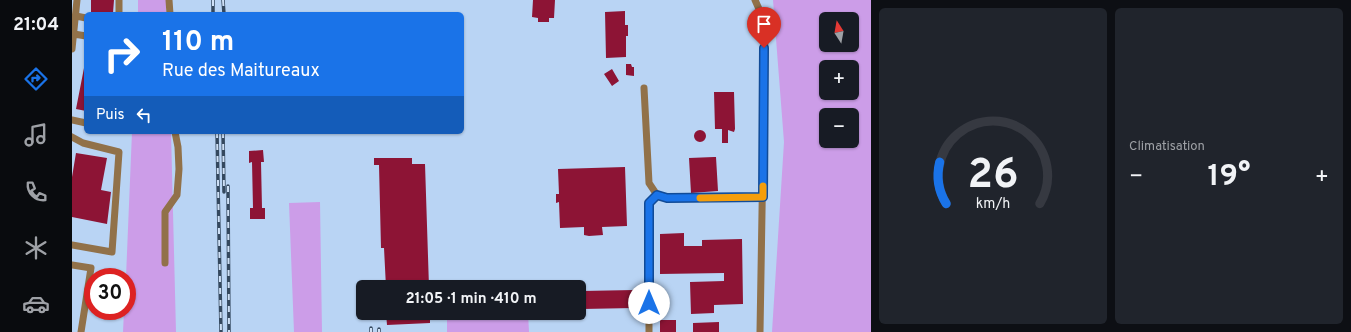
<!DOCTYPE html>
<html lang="fr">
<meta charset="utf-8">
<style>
:root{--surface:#171b24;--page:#20242c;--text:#f1f3f6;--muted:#9ea1a6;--line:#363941;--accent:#1a73e8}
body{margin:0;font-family:Overpass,sans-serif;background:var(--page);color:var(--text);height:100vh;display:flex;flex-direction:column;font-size:15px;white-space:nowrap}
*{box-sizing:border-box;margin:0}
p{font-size:13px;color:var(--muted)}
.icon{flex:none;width:22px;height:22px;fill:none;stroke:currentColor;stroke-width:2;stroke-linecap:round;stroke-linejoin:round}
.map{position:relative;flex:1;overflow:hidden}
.sheet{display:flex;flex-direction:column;gap:8px;padding:8px;background:#0d0f14;width:480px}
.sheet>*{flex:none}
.guide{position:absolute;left:12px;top:12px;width:380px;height:122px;border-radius:6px;box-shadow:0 1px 3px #0004;background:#1a73e8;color:#fff;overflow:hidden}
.needle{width:26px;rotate:349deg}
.fabs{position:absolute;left:747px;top:12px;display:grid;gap:8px}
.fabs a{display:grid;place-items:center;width:40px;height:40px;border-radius:6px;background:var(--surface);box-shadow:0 1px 3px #0004;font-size:20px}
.speed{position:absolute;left:12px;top:268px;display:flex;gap:8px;font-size:20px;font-weight:700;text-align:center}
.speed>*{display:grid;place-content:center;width:52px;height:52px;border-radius:50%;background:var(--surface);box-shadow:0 1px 3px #0004;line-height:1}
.speed .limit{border:6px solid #d22;background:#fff;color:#111}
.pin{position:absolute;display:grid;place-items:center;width:34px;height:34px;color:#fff;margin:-41px -17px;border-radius:50% 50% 50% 0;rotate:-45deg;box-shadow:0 0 4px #0007}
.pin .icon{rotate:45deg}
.me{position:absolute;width:44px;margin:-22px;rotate:0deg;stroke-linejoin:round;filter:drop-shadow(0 0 3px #0008)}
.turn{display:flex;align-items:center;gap:14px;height:84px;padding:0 12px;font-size:18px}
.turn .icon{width:52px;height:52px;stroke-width:2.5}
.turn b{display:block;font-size:28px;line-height:34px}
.then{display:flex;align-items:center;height:38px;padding:0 12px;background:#0003;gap:8px;font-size:15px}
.big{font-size:30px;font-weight:700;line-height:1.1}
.sheet .widget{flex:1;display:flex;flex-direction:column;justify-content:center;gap:6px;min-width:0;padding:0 14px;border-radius:6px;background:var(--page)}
.sheet .dial{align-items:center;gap:0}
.dial svg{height:104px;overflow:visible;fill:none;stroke:var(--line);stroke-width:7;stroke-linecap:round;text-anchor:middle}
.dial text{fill:var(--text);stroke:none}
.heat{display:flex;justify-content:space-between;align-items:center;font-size:22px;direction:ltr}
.sheet .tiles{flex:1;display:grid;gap:8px;grid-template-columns:repeat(2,1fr)}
.trip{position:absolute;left:284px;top:280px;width:230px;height:40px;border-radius:6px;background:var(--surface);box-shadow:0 1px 3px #0004;font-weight:700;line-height:40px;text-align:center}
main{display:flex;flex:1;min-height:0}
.tabs{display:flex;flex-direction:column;width:72px;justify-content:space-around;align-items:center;background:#090b0e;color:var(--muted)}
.tabs .icon{width:28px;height:28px}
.tabs .on{color:var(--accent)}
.tabs b{font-size:18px;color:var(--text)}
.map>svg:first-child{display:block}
.green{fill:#cc9de8;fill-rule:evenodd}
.building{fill:#8d1435}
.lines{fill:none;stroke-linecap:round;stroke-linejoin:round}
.minor{stroke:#917149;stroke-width:7}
.rail-casing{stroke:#34485e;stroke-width:3.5}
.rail{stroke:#cee0f6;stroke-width:2;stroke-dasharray:6;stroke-linecap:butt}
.route-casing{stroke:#114b97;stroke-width:10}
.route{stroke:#1a73e8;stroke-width:7}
.slow{stroke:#f59e0b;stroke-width:7}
</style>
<main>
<nav class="tabs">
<b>21:04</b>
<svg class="icon on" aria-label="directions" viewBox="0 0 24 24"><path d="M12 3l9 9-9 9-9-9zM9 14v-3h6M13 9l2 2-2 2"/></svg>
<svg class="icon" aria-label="music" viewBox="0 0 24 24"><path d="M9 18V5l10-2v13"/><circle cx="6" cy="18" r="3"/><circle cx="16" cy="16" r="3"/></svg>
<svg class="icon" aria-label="phone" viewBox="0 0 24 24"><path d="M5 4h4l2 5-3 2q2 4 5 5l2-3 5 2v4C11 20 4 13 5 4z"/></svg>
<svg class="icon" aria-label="climate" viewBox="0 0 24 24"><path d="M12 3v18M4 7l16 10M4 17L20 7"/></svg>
<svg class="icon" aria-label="car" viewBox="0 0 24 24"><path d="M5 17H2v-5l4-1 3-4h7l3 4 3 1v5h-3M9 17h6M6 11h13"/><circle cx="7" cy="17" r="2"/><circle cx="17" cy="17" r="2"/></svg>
</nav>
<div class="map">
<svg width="799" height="332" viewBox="0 0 799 332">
<rect width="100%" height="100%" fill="#b9d4f4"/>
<path class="green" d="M66,0H94V14H66Z
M701,0H799V332H700L712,142ZM754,19H780V45H754ZM754,67H780V93H754ZM754,115H780V141H754Z
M60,132H99L104,332H51L52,311H55V277H54Z
M248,202L250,332H222L217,203Z
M456,313L457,332H375V320Z"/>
<path class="building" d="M19,0H42L41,13L37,12V14H19Z
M461,0H483L482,18H477V22H466V18L460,17Z
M553,11V25H556V36H554V57L534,58L533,12Z
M554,64H559L560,67H562V76L554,75Z
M12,68H14V111L4,109Z
M540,69L547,81L540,86L532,74Z
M642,92H662L663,129L662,132L656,130V143H650V129H643Z
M622 136a6 6 0 1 1 12 0a6 6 0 1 1-12 0Z
M191,150L192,162H189L190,208H193V219H178V208H181L180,162L177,163V151Z
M4,153L35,158L29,190L39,192L35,224L0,217V177Z
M642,157H644L646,191L619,193L617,158Z
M302,158H340V164H353L357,287H314L312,248H309L307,165H302Z
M553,167L555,226L530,227L531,235L517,236L512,235V227L488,228L487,202L484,203V194H487L486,169Z
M612,233V246H630V240L670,239L671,304L642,305V313L619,314L618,282L652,281V273L588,274V234Z
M562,290V308L510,309V291Z
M314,313H358V323L315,325Z
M588,320H604V332H588Z
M647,322V332H621V323Z"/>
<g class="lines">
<path class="minor" d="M97,0L98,14
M683,0L687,9L693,33L688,332
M47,14V0
M4,16L14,18
M2,34L14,36
M0,49L5,0
M572,88L577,183L585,195L595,198L691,197
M0,120L14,123
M0,137L11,143L47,152L40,252L0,245
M93,263V212L105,195L107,169L106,147L103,132
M0,265L19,268L9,332
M577,332V203L585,195"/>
<defs>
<path id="rail" d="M141,0V14
M151,0L152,14
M145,132L149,332
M151,132L152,192
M156,186L157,332
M299,328V332
M307,329V332"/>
</defs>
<use href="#rail" class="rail-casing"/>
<use href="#rail" class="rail"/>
</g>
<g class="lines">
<defs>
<path id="route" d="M577,303V203L585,195L595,198L691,197L692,48"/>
</defs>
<use href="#route" class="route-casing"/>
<use href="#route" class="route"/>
<path class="slow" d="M628,198L691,197V186"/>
</g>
</svg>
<div class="fabs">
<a><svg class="needle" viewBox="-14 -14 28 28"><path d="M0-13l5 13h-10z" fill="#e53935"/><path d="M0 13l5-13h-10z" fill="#9ea1a6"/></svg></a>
<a>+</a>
<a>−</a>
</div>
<div class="speed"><div class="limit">30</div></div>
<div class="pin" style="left:692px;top:48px;background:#d93025"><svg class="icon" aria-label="arrive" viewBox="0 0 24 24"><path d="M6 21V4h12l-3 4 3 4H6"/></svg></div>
<svg class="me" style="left:577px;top:303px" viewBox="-20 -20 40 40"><circle r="19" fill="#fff"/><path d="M0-13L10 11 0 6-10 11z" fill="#1a73e8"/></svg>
<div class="trip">21:05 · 1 min · 410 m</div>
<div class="guide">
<div class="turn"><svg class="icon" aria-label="right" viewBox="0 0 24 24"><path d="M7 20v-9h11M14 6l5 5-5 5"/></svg><div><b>110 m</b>Rue des Maitureaux</div></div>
<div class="then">Puis<svg class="icon" aria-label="left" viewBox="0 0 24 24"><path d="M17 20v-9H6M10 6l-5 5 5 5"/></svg></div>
</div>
</div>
<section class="sheet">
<div class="tiles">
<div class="widget dial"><svg viewBox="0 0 100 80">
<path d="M14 69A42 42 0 1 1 86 69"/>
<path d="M14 69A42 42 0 0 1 9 37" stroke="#1a73e8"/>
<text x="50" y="56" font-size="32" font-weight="700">26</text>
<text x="50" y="72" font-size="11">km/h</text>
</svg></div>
<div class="widget"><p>Climatisation</p>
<div class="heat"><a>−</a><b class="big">19°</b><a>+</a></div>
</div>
</div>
</section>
</main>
